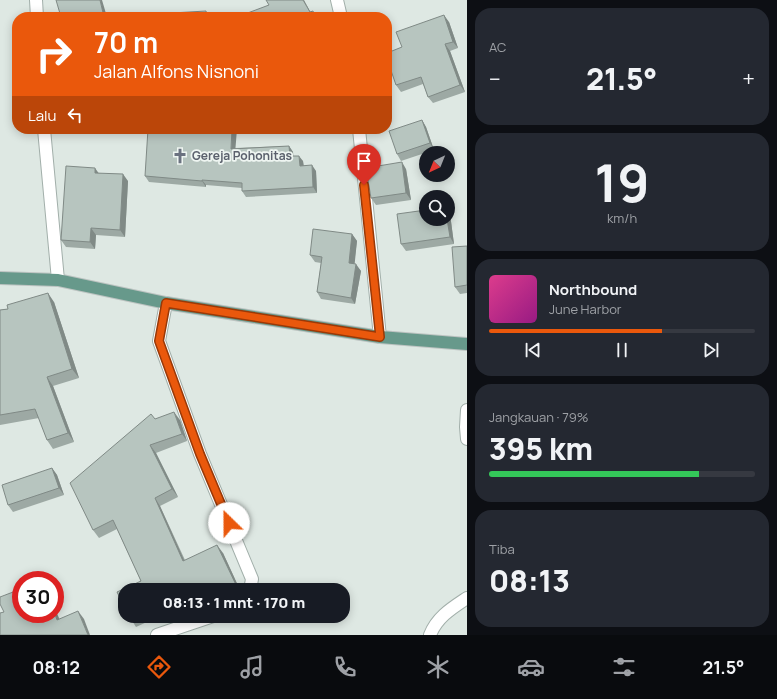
<!DOCTYPE html>
<html lang="id">
<meta charset="utf-8">
<style>
:root{--surface:#171b24;--page:#242831;--text:#f1f3f6;--muted:#9ea1a6;--line:#363941;--accent:#ea580c}
body{margin:0;font-family:Manrope,sans-serif;background:var(--page);color:var(--text);height:100vh;display:flex;flex-direction:column;font-size:15px;white-space:nowrap}
*{box-sizing:border-box;margin:0}
p{font-size:13px;color:var(--muted)}
.icon{flex:none;width:22px;height:22px;fill:none;stroke:currentColor;stroke-width:2;stroke-linecap:round;stroke-linejoin:round}
.map{position:relative;flex:1;overflow:hidden}
.panel{display:flex;flex-direction:column;gap:8px;padding:8px;background:#0d0f14;width:310px}
.panel>*{flex:none}
.banner{position:absolute;left:12px;top:12px;width:380px;height:122px;border-radius:16px;box-shadow:0 2px 10px #0003;background:#ea580c;color:#fff;overflow:hidden}
.needle{width:26px;rotate:223deg}
.fabs{position:absolute;left:419px;top:146px;display:grid;gap:8px}
.fabs a{display:grid;place-items:center;width:36px;height:36px;border-radius:50%;background:var(--surface);box-shadow:0 2px 10px #0003;font-size:20px}
.speed{position:absolute;left:12px;top:571px;display:flex;gap:8px;font-size:20px;font-weight:700;text-align:center}
.speed>*{display:grid;place-content:center;width:52px;height:52px;border-radius:50%;background:var(--surface);box-shadow:0 2px 10px #0003;line-height:1}
.speed .limit{border:6px solid #d22;background:#fff;color:#111}
.pin{position:absolute;display:grid;place-items:center;width:34px;height:34px;color:#fff;margin:-41px -17px;border-radius:50% 50% 50% 0;rotate:-45deg;box-shadow:0 0 4px #0007}
.pin .icon{rotate:45deg}
.me{position:absolute;width:44px;margin:-22px;rotate:337deg;stroke-linejoin:round;filter:drop-shadow(0 0 3px #0008)}
.turn{display:flex;align-items:center;gap:14px;height:84px;padding:0 16px;font-size:18px}
.turn .icon{width:52px;height:52px;stroke-width:2.5}
.turn b{display:block;font-size:28px;line-height:34px}
.then{display:flex;align-items:center;height:38px;padding:0 16px;background:#0003;gap:8px;font-size:15px}
.big{font-size:30px;font-weight:800;line-height:1.1}
.panel .widget{flex:1;display:flex;flex-direction:column;justify-content:center;gap:6px;min-width:0;padding:0 14px;border-radius:16px;background:var(--page)}
.panel .dial{align-items:center;gap:0}
.dial b{font-size:52px;line-height:1}
.song{display:flex;align-items:center;gap:12px}
.cover{width:48px;height:48px;border-radius:6px;background:linear-gradient(135deg,hsl(330 70% 55%),hsl(310 70% 35%))}
.played{height:4px;border-radius:2px;background:linear-gradient(90deg,var(--accent) 65%,var(--line) 65%)}
.keys{display:flex;justify-content:space-around;direction:ltr}
.heat{display:flex;justify-content:space-between;align-items:center;font-size:22px;direction:ltr}
.charge{height:6px;border-radius:3px;background:linear-gradient(90deg,#34c759 79%,var(--line) 0)}
.trip{position:absolute;left:118px;top:583px;width:232px;height:40px;border-radius:16px;background:var(--surface);box-shadow:0 2px 10px #0003;font-weight:800;line-height:40px;text-align:center}
.menu{display:flex;height:64px;justify-content:space-around;align-items:center;background:#090b0e;color:var(--muted)}
.menu .icon{width:28px;height:28px}
.menu .selected{color:var(--accent)}
.menu b{font-size:18px;color:var(--text)}
main{display:flex;flex:1;min-height:0}
.map>svg:first-child{display:block}
.lines{fill:none;stroke-linecap:round;stroke-linejoin:round}
.minor-casing{stroke:#a2afaa;stroke-width:14}
.major-casing{stroke:#bcc3c1;stroke-width:14}
.minor{stroke:#fff;stroke-width:12}
.major{stroke:#67998b;stroke-width:12}
.wall{fill:#9da9a4}
.shaded-wall{fill:#808a86}
.building{fill:#b7c5bf;stroke:#808a86}
.route-casing{stroke:#983908;stroke-width:10}
.route{stroke:#ea580c;stroke-width:7}
.labels{text-anchor:middle;stroke-width:3.5;stroke-linejoin:round;paint-order:stroke}
.worship-label{font-size:12px;font-weight:bold;fill:#5b616d;stroke:#eef5f1;text-anchor:start}
</style>
<main>
<div class="map">
<svg width="467" height="635" viewBox="0 0 467 635">
<rect width="100%" height="100%" fill="#dee8e3"/>
<g class="lines">
<defs>
<path id="minor" d="M36,0L37,17
M337,0L341,17
M44,129L58,280
M359,129L380,337
M166,303L159,341L200,454L252,579L250,590
M467,410L466,427L467,439
M157,635L213,616
M430,635C437,617 452,608 467,598"/>
<path id="major" d="M0,278L58,280L166,303L380,337L467,344"/>
</defs>
<use href="#minor" class="minor-casing"/>
<use href="#major" class="major-casing"/>
<use href="#minor" class="minor"/>
<use href="#major" class="major"/>
</g>
<path class="wall" d="M449,22L458,48L450,51L465,92L433,103L428,97L423,84L401,92L396,85L402,47Z
M422,120L426,127L434,150L401,161L397,154Z
M289,146L293,152V156L303,161L304,166L316,171L317,193L246,197L242,191V188L206,185V187L149,182L145,176L235,148Z
M406,169L411,200L376,205L371,198Z
M99,173L128,181L125,237L96,235L95,249L66,247L61,240Z
M448,211L450,214L454,244L406,251L401,244L448,219Z
M352,234L357,241L354,264L361,271L355,304L321,299L317,292L321,263L315,262L310,255Z
M467,246V293L460,294L455,287Z
M54,302L79,378L53,386L74,442L53,449L47,440L39,418L0,425V310Z
M155,419L180,420L187,441L156,453L178,497L160,506L185,560L223,553L240,590H125L141,581L117,529L99,538L93,530Z
M52,468L57,475L64,495L13,512L8,505Z
M129,616H160L136,627Z"/>
<path class="shaded-wall" d="M100,0H102L107,17H104Z
M303,0H304L313,17L310,12Z
M206,11L210,17H206Z
M444,15L449,22L458,48L453,42Z
M445,44L450,51L465,92L460,85Z
M422,120L426,127L434,150L430,143Z
M232,129H237L235,154L231,149Z
M289,146L293,152L294,162L290,156Z
M299,156L303,161L304,172L300,166Z
M402,162L406,169L411,200L406,193Z
M312,165L316,171L317,193L313,187Z
M95,168L100,175L95,173Z
M123,174L128,181L125,237L120,230Z
M202,180L206,185V187L202,181Z
M448,211L450,214L454,244L450,237L447,219H448Z
M91,228L96,235L95,249L90,242Z
M352,234L357,241L354,270L349,263Z
M356,264L361,271L355,304L351,298Z
M48,293L54,302L79,378L72,369Z
M47,377L53,386L74,442L68,433Z
M174,412L180,420L187,441L182,434Z
M150,445L156,453L178,497L172,489Z
M52,468L57,475L64,495L59,488Z
M155,498L160,506L188,569L183,561Z
M217,545L223,553L240,590H239L238,589Z
M55,609L63,627L57,620L55,614Z
M78,611L84,619L90,635H88Z"/>
<path class="building" d="M56,0H100L104,17H61Z
M266,0H303L310,12L313,11L315,17H237L269,5Z
M206,11V17H105Z
M444,15L453,42L445,44L460,85L428,97L421,77L396,85L387,59V53L402,47L396,32Z
M422,120L430,143L397,154L389,131Z
M148,129H232L231,149L289,146L290,156H299L300,166L312,165L313,187L242,191V183L202,180V181L145,176Z
M402,162L406,193L371,198L366,168Z
M66,166L95,168V173L123,174L120,230L91,228L90,242L61,240Z
M426,210V219H447L450,237L401,244L397,214Z
M313,229L352,234L349,263L356,264L351,298L317,292L322,257L310,255Z
M467,246V285L455,287L452,247Z
M48,293L72,369L47,377L68,433L47,440L35,409L0,415V310L8,309L7,305Z
M174,412L182,434L150,445L172,489L155,498L183,561L217,545L238,589L235,590H125V608L117,592L141,581L113,520L93,530L70,483L151,414L155,419Z
M52,468L59,488L8,505L2,485Z
M21,589V614H55L57,620L78,611L88,635H0V613L4,612L0,604V597Z
M129,616H138L131,620Z"/>
<g class="lines">
<defs>
<path id="route" d="M229,523L200,454L159,341L166,303L380,337L364,185"/>
</defs>
<use href="#route" class="route-casing"/>
<use href="#route" class="route"/>
</g>
<defs>
<symbol id="church-bare" viewBox="-9 -9 18 18"><path d="M-1.2-6h2.4v3.5h3.3v2.4h-3.3V6h-2.4V-.1h-3.3v-2.4h3.3Z" fill="#6b7280" stroke="#eef5f1" stroke-width="2.5" paint-order="stroke"/></symbol>
</defs>
<g fill-rule="evenodd">
<use href="#church-bare" x="169" y="145" width="22" height="22"/>
</g>
<g class="labels">
<g class="worship-label">
<text x="192" y="160">Gereja Pohonitas</text>
</g>
</g>
</svg>
<div class="fabs">
<a><svg class="needle" viewBox="-14 -14 28 28"><path d="M0-13l5 13h-10z" fill="#e53935"/><path d="M0 13l5-13h-10z" fill="#9ea1a6"/></svg></a>
<a><svg class="icon" aria-label="search" viewBox="0 0 24 24"><circle cx="10" cy="10" r="6"/><path d="M15 15l6 6"/></svg></a>
</div>
<div class="speed"><div class="limit">30</div></div>
<div class="pin" style="left:364px;top:185px;background:#d93025"><svg class="icon" aria-label="arrive" viewBox="0 0 24 24"><path d="M6 21V4h12l-3 4 3 4H6"/></svg></div>
<svg class="me" style="left:229px;top:523px" viewBox="-20 -20 40 40"><circle r="19" fill="#fff"/><path d="M0-13L10 11 0 6-10 11z" fill="#ea580c"/></svg>
<div class="trip">08:13 · 1 mnt · 170 m</div>
<div class="banner">
<div class="turn"><svg class="icon" aria-label="right" viewBox="0 0 24 24"><path d="M7 20v-9h11M14 6l5 5-5 5"/></svg><div><b>70 m</b>Jalan Alfons Nisnoni</div></div>
<div class="then">Lalu<svg class="icon" aria-label="left" viewBox="0 0 24 24"><path d="M17 20v-9H6M10 6l-5 5 5 5"/></svg></div>
</div>
</div>
<section class="panel">
<div class="widget"><p>AC</p>
<div class="heat"><a>−</a><b class="big">21.5°</b><a>+</a></div>
</div>
<div class="widget dial"><b>19</b><p>km/h</p></div>
<div class="widget">
<div class="song"><i class="cover"></i><div><b>Northbound</b><p>June Harbor</p></div></div>
<div class="played"></div>
<div class="keys"><svg class="icon" aria-label="previous" viewBox="0 0 24 24"><path d="M18 5L8 12l10 7zM5 5v14"/></svg><svg class="icon" aria-label="pause" viewBox="0 0 24 24"><path d="M8 5v14M16 5v14"/></svg><svg class="icon" aria-label="next" viewBox="0 0 24 24"><path d="M6 5l10 7-10 7zM19 5v14"/></svg></div>
</div>
<div class="widget"><p>Jangkauan · 79%</p><b class="big">395 km</b><div class="charge"></div></div>
<div class="widget"><p>Tiba</p><b class="big">08:13</b></div>
</section>
</main>
<nav class="menu">
<b>08:12</b>
<svg class="icon selected" aria-label="directions" viewBox="0 0 24 24"><path d="M12 3l9 9-9 9-9-9zM9 14v-3h6M13 9l2 2-2 2"/></svg>
<svg class="icon" aria-label="music" viewBox="0 0 24 24"><path d="M9 18V5l10-2v13"/><circle cx="6" cy="18" r="3"/><circle cx="16" cy="16" r="3"/></svg>
<svg class="icon" aria-label="phone" viewBox="0 0 24 24"><path d="M5 4h4l2 5-3 2q2 4 5 5l2-3 5 2v4C11 20 4 13 5 4z"/></svg>
<svg class="icon" aria-label="climate" viewBox="0 0 24 24"><path d="M12 3v18M4 7l16 10M4 17L20 7"/></svg>
<svg class="icon" aria-label="car" viewBox="0 0 24 24"><path d="M5 17H2v-5l4-1 3-4h7l3 4 3 1v5h-3M9 17h6M6 11h13"/><circle cx="7" cy="17" r="2"/><circle cx="17" cy="17" r="2"/></svg>
<svg class="icon" aria-label="filters" viewBox="0 0 24 24"><path d="M4 7h16M4 17h16"/><circle cx="9" cy="7" r="2"/><circle cx="15" cy="17" r="2"/></svg>
<b>21.5°</b>
</nav>
